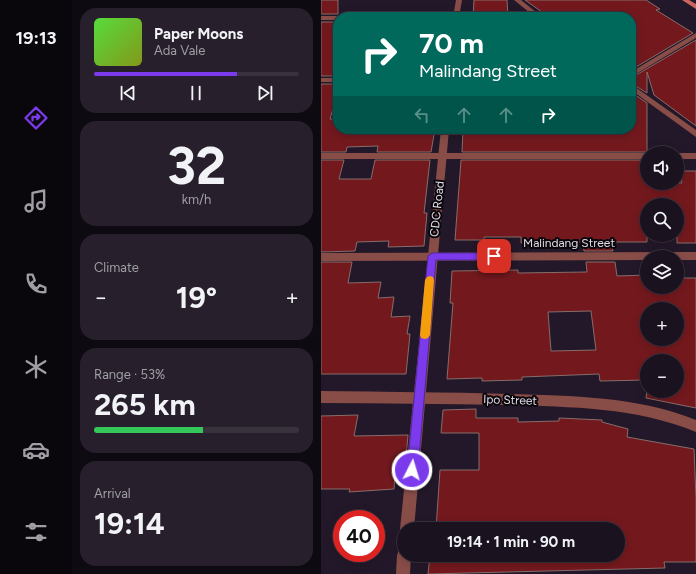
<!DOCTYPE html>
<meta charset="utf-8">
<style>
:root{--surface:#1a121f;--page:#27202c;--text:#f1f3f6;--muted:#9f9ea4;--line:#38323d;--accent:#7c3aed}
body{margin:0;font-family:Figtree,sans-serif;background:var(--page);color:var(--text);height:100vh;display:flex;flex-direction:column;font-size:15px;white-space:nowrap}
*{box-sizing:border-box;margin:0}
p{font-size:13px;color:var(--muted)}
.icon{flex:none;width:22px;height:22px;fill:none;stroke:currentColor;stroke-width:2;stroke-linecap:round;stroke-linejoin:round}
.map{position:relative;flex:1;overflow:hidden}
.panel{display:flex;flex-direction:column;gap:8px;padding:8px;background:#0e0a11;width:249px}
.panel>*{flex:none}
.top-card{position:absolute;left:12px;top:12px;width:303px;height:122px;border-radius:16px;box-shadow:0 2px 10px #0003,0 0 0 1px var(--line);background:#00695c;color:#fff;overflow:hidden}
.buttons{position:absolute;left:319px;top:146px;display:grid;gap:8px}
.buttons a{display:grid;place-items:center;width:44px;height:44px;border-radius:50%;background:var(--surface);box-shadow:0 2px 10px #0003,0 0 0 1px var(--line);font-size:20px}
.speed{position:absolute;left:12px;top:510px;display:flex;gap:8px;font-size:20px;font-weight:700;text-align:center}
.speed>*{display:grid;place-content:center;width:52px;height:52px;border-radius:50%;background:var(--surface);box-shadow:0 2px 10px #0003,0 0 0 1px var(--line);line-height:1}
.speed .limit{border:6px solid #d22;background:#fff;color:#111}
.pin{position:absolute;display:grid;place-items:center;width:34px;height:34px;color:#fff;margin:-17px;border-radius:8px;box-shadow:0 2px 6px #0006}
.me{position:absolute;width:44px;margin:-22px;rotate:5deg;stroke-linejoin:round;filter:drop-shadow(0 0 3px #0008)}
.turn{display:flex;align-items:center;gap:14px;height:84px;padding:0 20px;font-size:18px}
.turn .icon{width:52px;height:52px;stroke-width:2.5}
.turn b{display:block;font-size:28px;line-height:34px}
.lanes{display:flex;align-items:center;height:38px;padding:0 20px;background:#0003;justify-content:center;gap:20px;direction:ltr}
.lanes .off{opacity:.35}
.big{font-size:30px;font-weight:700;line-height:1.1}
.panel .card{flex:1;display:flex;flex-direction:column;justify-content:center;gap:6px;min-width:0;padding:0 14px;border-radius:16px;background:var(--page)}
.panel .dial{align-items:center;gap:0}
.dial b{font-size:52px;line-height:1}
.song{display:flex;align-items:center;gap:12px}
.cover{width:48px;height:48px;border-radius:6px;background:linear-gradient(135deg,hsl(110 70% 55%),hsl(70 70% 35%))}
.played{height:4px;border-radius:2px;background:linear-gradient(90deg,var(--accent) 70%,var(--line) 70%)}
.keys{display:flex;justify-content:space-around;direction:ltr}
.heat{display:flex;justify-content:space-between;align-items:center;font-size:22px;direction:ltr}
.charge{height:6px;border-radius:3px;background:linear-gradient(90deg,#34c759 53%,var(--line) 0)}
.trip{position:absolute;left:76px;top:522px;width:228px;height:40px;border-radius:20px;background:var(--surface);box-shadow:0 2px 10px #0003,0 0 0 1px var(--line);font-weight:700;line-height:40px;text-align:center}
main{display:flex;flex:1;min-height:0}
.tab-bar{display:flex;flex-direction:column;width:72px;justify-content:space-around;align-items:center;background:#0a070c;color:var(--muted)}
.tab-bar .icon{width:28px;height:28px}
.tab-bar .active{color:var(--accent)}
.tab-bar b{font-size:18px;color:var(--text)}
.map>svg:first-child{display:block}
.building{fill:#73191e;stroke:#876c6a;fill-rule:evenodd}
.lines{fill:none;stroke-linecap:round;stroke-linejoin:round}
.minor{fill:#894d48;fill-rule:evenodd}
.tertiary{fill:#894d48;fill-rule:evenodd}
.secondary{fill:#c8665f;fill-rule:evenodd}
.route{fill:#7c3aed;stroke:#51269a}
.slow{fill:#f59e0b}
.labels{text-anchor:middle;stroke-width:4;stroke-linejoin:round;paint-order:stroke}
.street-label{font-size:12px;fill:#e1dae6;stroke:#09060c}
</style>
<main>
<nav class="tab-bar">
<b>19:13</b>
<svg class="icon active" aria-label="directions" viewBox="0 0 24 24"><path d="M12 3l9 9-9 9-9-9zM9 14v-3h6M13 9l2 2-2 2"/></svg>
<svg class="icon" aria-label="music" viewBox="0 0 24 24"><path d="M9 18V5l10-2v13"/><circle cx="6" cy="18" r="3"/><circle cx="16" cy="16" r="3"/></svg>
<svg class="icon" aria-label="phone" viewBox="0 0 24 24"><path d="M5 4h4l2 5-3 2q2 4 5 5l2-3 5 2v4C11 20 4 13 5 4z"/></svg>
<svg class="icon" aria-label="climate" viewBox="0 0 24 24"><path d="M12 3v18M4 7l16 10M4 17L20 7"/></svg>
<svg class="icon" aria-label="car" viewBox="0 0 24 24"><path d="M5 17H2v-5l4-1 3-4h7l3 4 3 1v5h-3M9 17h6M6 11h13"/><circle cx="7" cy="17" r="2"/><circle cx="17" cy="17" r="2"/></svg>
<svg class="icon" aria-label="filters" viewBox="0 0 24 24"><path d="M4 7h16M4 17h16"/><circle cx="9" cy="7" r="2"/><circle cx="15" cy="17" r="2"/></svg>
</nav>
<section class="panel">
<div class="card">
<div class="song"><i class="cover"></i><div><b>Paper Moons</b><p>Ada Vale</p></div></div>
<div class="played"></div>
<div class="keys"><svg class="icon" aria-label="previous" viewBox="0 0 24 24"><path d="M18 5L8 12l10 7zM5 5v14"/></svg><svg class="icon" aria-label="pause" viewBox="0 0 24 24"><path d="M8 5v14M16 5v14"/></svg><svg class="icon" aria-label="next" viewBox="0 0 24 24"><path d="M6 5l10 7-10 7zM19 5v14"/></svg></div>
</div>
<div class="card dial"><b>32</b><p>km/h</p></div>
<div class="card"><p>Climate</p>
<div class="heat"><a>−</a><b class="big">19°</b><a>+</a></div>
</div>
<div class="card"><p>Range · 53%</p><b class="big">265 km</b><div class="charge"></div></div>
<div class="card"><p>Arrival</p><b class="big">19:14</b></div>
</section>
<div class="map">
<svg width="375" height="574" viewBox="0 0 375 574">
<rect width="100%" height="100%" fill="#231829"/>
<path class="building" d="M0,0H17V14H0Z
M153,0H186L187,17H152Z
M204,0H325L339,9L335,10L372,33L310,70V17H228Z
M0,22H17V76H0Z
M375,40V126L333,95L326,72V93L310,83V78Z
M0,84H17V91L9,119H17V129H114L110,152H56L57,146L26,147L25,152H0Z
M310,92L326,103V152H141L142,129H310Z
M0,160H23L18,179H50L54,160H109L103,213H106L103,246L67,247L68,241L36,242L34,251L0,252Z
M140,160H326V183H361L357,171H375V243H356V204H326V242H290L292,251H263L262,242L200,243V237H163V240H134Z
M0,262H31L27,283L60,282L57,298L73,297L70,317L89,316L86,334H89L85,374H0Z
M265,262H294L296,276L326,275V287H356V278H375V408L325,398L326,391H356V361H326V380L279,381L278,374L201,377V380L161,381V378L126,379L132,303H129L131,271L197,270V273L266,272ZM326,309H356V339H326ZM270,311L275,350L230,351L227,312Z
M155,409V418H197V422L238,421V418L281,420V422L307,429L306,437L373,449L375,498V562H343L344,568L107,574L109,555H297V529H115L119,470H158V433H120L122,410Z
M37,415L33,436L87,435L85,457L75,458L73,489L28,492L29,489H0V416Z"/>
<g class="lines">
<path class="minor" d="M193,0H200L221,17H214Z
M0,16H17L20,17H17V20H0Z
M375,33V38L310,77V72Z
M0,78H17V82H0Z
M310,84L375,130V137L310,90Z
M0,153H326V159H0Z
M356,153H375V159H356Z
M375,252V260H356V257H326V260L0,261V253Z
M0,391C63,392 125,392 188,394C251,396 315,396 375,420V432C314,407 249,407 185,405C123,404 62,403 0,403Z"/>
<path class="tertiary" d="M135,0H141L138,17H132Z
M120,129H128L93,529H83V534L79,529Z
M83,548V555H90L89,574H75L76,555L78,550Z"/>
<path class="secondary" d="M361,0H368L375,4V9Z"/>
</g>
<path class="route" d="M111,253H173L177,256L173,260H115L97,470L95,474L91,476L87,474L86,470L107,256Z"/>
<path class="slow" d="M109,276L112,277L113,280L109,335L107,338L104,339L100,338L99,335L104,280L106,277Z"/>
<g class="labels">
<g class="street-label">
<text transform="translate(116 209) rotate(-84)" y="4">CDC Road</text>
<text x="248" y="247">Malindang Street</text>
<text transform="translate(189 400) rotate(2)" y="4">Ipo Street</text>
</g>
</g>
</svg>
<div class="buttons">
<a><svg class="icon" aria-label="sound" viewBox="0 0 24 24"><path d="M4 9h4l5-4v14l-5-4H4zM17 9q2 3 0 6"/></svg></a>
<a><svg class="icon" aria-label="search" viewBox="0 0 24 24"><circle cx="10" cy="10" r="6"/><path d="M15 15l6 6"/></svg></a>
<a><svg class="icon" aria-label="layers" viewBox="0 0 24 24"><path d="M12 4l9 5-9 5-9-5zM3 14l9 5 9-5"/></svg></a>
<a>+</a>
<a>−</a>
</div>
<div class="speed"><div class="limit">40</div></div>
<div class="pin" style="left:173px;top:256px;background:#d93025"><svg class="icon" aria-label="arrive" viewBox="0 0 24 24"><path d="M6 21V4h12l-3 4 3 4H6"/></svg></div>
<svg class="me" style="left:91px;top:470px" viewBox="-20 -20 40 40"><circle r="17" fill="#7c3aed" stroke="#fff" stroke-width="3"/><path d="M0-11L8 9 0 5-8 9z" fill="#fff"/></svg>
<div class="trip">19:14 · 1 min · 90 m</div>
<div class="top-card">
<div class="turn"><svg class="icon" aria-label="right" viewBox="0 0 24 24"><path d="M7 20v-9h11M14 6l5 5-5 5"/></svg><div><b>70 m</b>Malindang Street</div></div>
<div class="lanes"><svg class="icon off" aria-label="left" viewBox="0 0 24 24"><path d="M17 20v-9H6M10 6l-5 5 5 5"/></svg><svg class="icon off" aria-label="ahead" viewBox="0 0 24 24"><path d="M12 20V5M6 11l6-6 6 6"/></svg><svg class="icon off" aria-label="ahead" viewBox="0 0 24 24"><path d="M12 20V5M6 11l6-6 6 6"/></svg><svg class="icon" aria-label="right" viewBox="0 0 24 24"><path d="M7 20v-9h11M14 6l5 5-5 5"/></svg></div>
</div>
</div>
</main>
